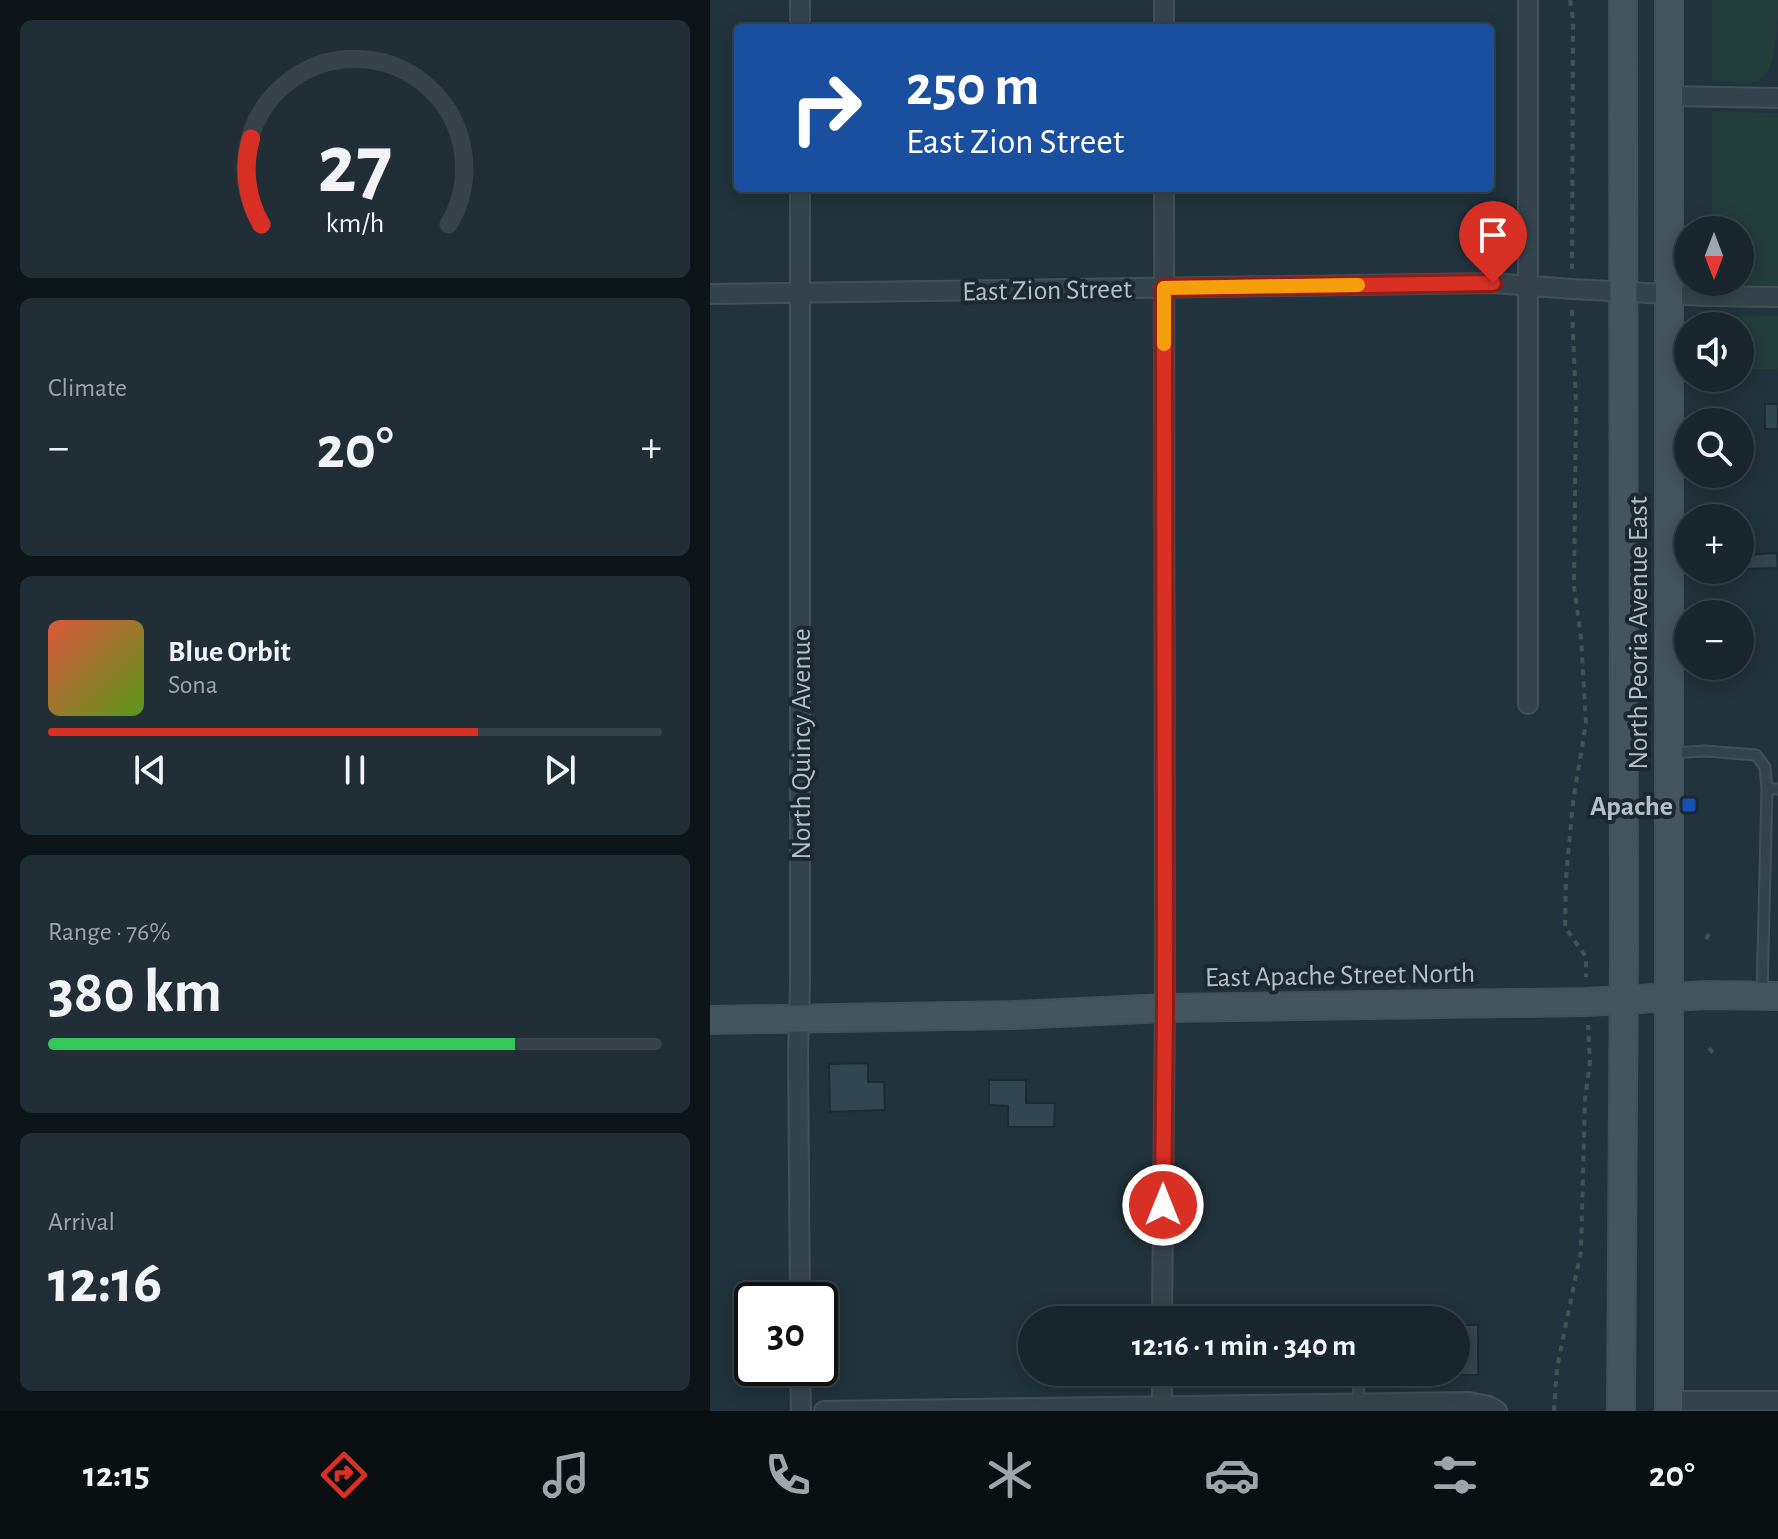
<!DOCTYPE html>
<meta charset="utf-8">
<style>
:root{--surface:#19262d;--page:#222e35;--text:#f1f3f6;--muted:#9fa5aa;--line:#374349;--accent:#d93025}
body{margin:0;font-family:"Alegreya Sans",sans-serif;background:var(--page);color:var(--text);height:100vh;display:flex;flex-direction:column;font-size:30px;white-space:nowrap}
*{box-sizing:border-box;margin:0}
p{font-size:26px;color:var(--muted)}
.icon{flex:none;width:44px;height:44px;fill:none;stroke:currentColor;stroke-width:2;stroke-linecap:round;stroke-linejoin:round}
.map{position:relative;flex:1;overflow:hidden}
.side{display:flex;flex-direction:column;gap:20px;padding:20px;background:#0e1519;width:710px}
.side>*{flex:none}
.top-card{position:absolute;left:24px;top:24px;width:760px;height:168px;border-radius:8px;box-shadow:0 4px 20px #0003,0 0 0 2px var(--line);background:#1a4fa0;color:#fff;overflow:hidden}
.needle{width:52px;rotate:180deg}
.buttons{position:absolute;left:964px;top:216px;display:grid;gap:16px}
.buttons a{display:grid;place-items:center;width:80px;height:80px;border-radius:50%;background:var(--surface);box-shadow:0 4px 20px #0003,0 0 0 2px var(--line);font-size:40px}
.speed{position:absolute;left:24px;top:1282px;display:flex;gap:16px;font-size:40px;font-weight:700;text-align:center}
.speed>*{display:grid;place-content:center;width:104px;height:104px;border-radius:50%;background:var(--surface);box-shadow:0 4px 20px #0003,0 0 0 2px var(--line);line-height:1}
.speed .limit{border:4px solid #111;border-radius:12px;background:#fff;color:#111}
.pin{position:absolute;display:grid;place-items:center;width:68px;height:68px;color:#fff;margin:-82px -34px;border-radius:50% 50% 50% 0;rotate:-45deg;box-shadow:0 0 8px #0007}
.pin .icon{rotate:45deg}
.me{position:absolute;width:88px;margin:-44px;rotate:0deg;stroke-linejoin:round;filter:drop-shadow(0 0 6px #0008)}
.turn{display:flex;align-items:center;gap:28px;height:168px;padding:0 40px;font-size:36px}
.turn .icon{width:104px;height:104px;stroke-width:2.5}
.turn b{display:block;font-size:56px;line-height:68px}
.big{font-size:60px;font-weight:700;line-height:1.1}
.side .card{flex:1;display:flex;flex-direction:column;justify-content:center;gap:12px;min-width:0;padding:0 28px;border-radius:12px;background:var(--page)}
.side .dial{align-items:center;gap:0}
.dial svg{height:208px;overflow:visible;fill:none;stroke:var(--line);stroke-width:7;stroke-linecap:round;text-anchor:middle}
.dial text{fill:var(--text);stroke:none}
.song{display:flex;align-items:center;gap:24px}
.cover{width:96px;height:96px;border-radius:12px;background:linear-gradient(135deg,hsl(10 70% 55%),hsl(90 70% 35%))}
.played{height:8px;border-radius:4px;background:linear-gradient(90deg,var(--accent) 70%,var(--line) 70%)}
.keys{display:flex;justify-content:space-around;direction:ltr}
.heat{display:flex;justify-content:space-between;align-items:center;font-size:44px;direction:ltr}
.charge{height:12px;border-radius:6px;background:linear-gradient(90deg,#34c759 76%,var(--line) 0)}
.trip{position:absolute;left:308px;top:1306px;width:452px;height:80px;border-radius:40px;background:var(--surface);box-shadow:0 4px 20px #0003,0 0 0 2px var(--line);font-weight:700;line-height:80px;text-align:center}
.menu{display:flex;height:128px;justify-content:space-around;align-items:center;background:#0a0f12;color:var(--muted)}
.menu .icon{width:56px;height:56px}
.menu .selected{color:var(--accent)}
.menu b{font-size:36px;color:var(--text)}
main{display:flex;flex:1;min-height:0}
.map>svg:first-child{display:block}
.green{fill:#233d3a}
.building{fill:#304650;stroke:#1d2b33;stroke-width:2}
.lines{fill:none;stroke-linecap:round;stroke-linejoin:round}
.lane-casing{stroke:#425058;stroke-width:13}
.street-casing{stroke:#425058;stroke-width:22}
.secondary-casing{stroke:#425058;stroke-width:30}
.path{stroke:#3c5551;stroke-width:4;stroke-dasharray:6 6;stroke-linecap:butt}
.lane{stroke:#35444c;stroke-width:9}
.street{stroke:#35444c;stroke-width:18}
.secondary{stroke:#43555f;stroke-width:26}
.route-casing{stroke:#8d1f18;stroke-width:20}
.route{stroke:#d93025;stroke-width:14}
.slow{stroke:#f59e0b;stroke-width:14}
.transit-dot{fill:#1a4fb4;stroke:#1b2931;stroke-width:3}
.labels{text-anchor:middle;stroke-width:8;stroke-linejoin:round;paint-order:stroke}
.street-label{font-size:28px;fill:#b1bfc8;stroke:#1b2931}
.poi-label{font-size:28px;font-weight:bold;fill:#b1bfc8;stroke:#1b2931;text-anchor:end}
</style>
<main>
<section class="side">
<div class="card dial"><svg viewBox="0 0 100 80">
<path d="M14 69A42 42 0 1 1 86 69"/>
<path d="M14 69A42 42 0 0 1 10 36" stroke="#d93025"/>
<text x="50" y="56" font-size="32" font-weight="700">27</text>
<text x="50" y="72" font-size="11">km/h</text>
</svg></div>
<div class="card"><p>Climate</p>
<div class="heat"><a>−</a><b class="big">20°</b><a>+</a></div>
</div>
<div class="card">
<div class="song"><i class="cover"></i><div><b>Blue Orbit</b><p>Sona</p></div></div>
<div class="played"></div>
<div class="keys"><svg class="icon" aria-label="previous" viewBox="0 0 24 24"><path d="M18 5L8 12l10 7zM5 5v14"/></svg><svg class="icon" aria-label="pause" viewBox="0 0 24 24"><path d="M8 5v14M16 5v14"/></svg><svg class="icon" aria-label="next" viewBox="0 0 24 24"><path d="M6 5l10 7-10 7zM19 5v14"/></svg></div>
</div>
<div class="card"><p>Range · 76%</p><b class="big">380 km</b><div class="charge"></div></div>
<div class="card"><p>Arrival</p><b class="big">12:16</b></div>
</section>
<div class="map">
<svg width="1068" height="1411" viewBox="0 0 1068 1411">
<rect width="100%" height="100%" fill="#21333c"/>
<path class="green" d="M1002,0H1068C1068,23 1068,73 1047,81C1033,85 1016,81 1002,80Z
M1002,111L1068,113V287L1011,282H1030V230H1002Z
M1026,316H1068V369H1030V326H1026Z"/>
<path class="building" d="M1055,404H1068V429H1055Z
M1067,553L1068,568L1033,569V555Z
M158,1063V1082H174L175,1110L120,1112L119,1064Z
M279,1080H316V1103H345L344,1127H298V1106L279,1105Z
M746,1325H768V1375H701V1372H746Z"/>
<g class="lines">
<defs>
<path id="lane" d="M962,753L995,751L1046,755L1055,767L1057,789
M1052,994L1057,789H1068
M657,1320V1315
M647,1403L651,1372"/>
<path id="street" d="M90,0V28
M454,0V28
M818,0V704
M959,96L1068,98
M0,294L783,283L862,289L995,296L1068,297
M90,1300L88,1054L90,982V188
M452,1320L455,1008L454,188
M90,1368L91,1411
M452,1372V1411
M960,1401H1068
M114,1411L759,1402L779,1406L787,1411"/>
<path id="secondary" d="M959,0V1411
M0,1020L304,1015L455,1008L877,1002L997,995L1068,996
M911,1411L914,951L913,0"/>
</defs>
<use href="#lane" class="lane-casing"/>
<use href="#street" class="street-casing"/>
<use href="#secondary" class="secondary-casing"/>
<path class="path" d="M860,0L863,19L862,269
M862,310L866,404L864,586L871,638L876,723L863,802L856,878L855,927L876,957V977
M996,939L999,934
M999,1048L1003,1053
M844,1411L847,1368L871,1251L875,1099L880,1062L878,1025"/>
<use href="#lane" class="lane"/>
<use href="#street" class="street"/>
<use href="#secondary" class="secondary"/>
</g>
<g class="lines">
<defs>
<path id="route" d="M453,1205L455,1008L454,288L783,283"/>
</defs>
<use href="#route" class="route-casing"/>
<use href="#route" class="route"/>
<path class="slow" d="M454,344V288L648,285"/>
</g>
<rect class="transit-dot" x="971" y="797" width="16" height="16" rx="4"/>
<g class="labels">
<g class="street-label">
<text transform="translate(337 289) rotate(-1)" y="10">East Zion Street</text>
<text transform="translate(927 633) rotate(-90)" y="10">North Peoria Avenue East</text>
<text transform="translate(90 744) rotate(-90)" y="10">North Quincy Avenue</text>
<text transform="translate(630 974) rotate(-1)" y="10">East Apache Street North</text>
</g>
<g class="poi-label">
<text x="963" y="815">Apache</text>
</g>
</g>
</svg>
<div class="buttons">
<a><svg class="needle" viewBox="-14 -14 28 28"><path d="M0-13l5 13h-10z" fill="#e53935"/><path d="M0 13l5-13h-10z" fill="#9fa5aa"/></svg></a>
<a><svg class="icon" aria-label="sound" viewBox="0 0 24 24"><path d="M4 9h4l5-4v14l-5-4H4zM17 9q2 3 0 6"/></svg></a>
<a><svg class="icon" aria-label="search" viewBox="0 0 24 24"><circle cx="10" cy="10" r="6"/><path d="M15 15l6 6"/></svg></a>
<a>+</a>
<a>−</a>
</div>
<div class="speed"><div class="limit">30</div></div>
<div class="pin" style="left:783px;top:283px;background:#d93025"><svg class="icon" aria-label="arrive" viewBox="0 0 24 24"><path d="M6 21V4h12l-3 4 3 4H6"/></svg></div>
<svg class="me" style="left:453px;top:1205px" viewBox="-20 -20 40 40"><circle r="17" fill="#d93025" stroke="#fff" stroke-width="3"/><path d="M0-11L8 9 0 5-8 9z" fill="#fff"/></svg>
<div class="trip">12:16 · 1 min · 340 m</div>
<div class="top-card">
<div class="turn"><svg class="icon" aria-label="right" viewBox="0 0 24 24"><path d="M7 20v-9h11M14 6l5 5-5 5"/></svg><div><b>250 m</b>East Zion Street</div></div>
</div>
</div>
</main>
<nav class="menu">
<b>12:15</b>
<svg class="icon selected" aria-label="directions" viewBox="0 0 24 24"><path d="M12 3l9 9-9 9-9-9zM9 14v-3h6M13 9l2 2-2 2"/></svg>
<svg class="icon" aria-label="music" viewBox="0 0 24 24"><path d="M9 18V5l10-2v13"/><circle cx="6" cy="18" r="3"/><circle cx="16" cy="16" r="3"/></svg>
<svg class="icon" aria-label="phone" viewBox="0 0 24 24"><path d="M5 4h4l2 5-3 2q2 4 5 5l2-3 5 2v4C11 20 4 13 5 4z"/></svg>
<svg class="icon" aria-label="climate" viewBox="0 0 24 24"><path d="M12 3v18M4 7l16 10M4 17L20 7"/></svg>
<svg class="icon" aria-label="car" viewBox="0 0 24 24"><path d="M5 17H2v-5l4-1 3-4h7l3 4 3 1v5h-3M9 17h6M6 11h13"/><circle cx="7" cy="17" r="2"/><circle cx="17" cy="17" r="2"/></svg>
<svg class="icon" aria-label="filters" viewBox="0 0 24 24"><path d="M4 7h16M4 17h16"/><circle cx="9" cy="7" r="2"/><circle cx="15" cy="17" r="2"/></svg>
<b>20°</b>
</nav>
